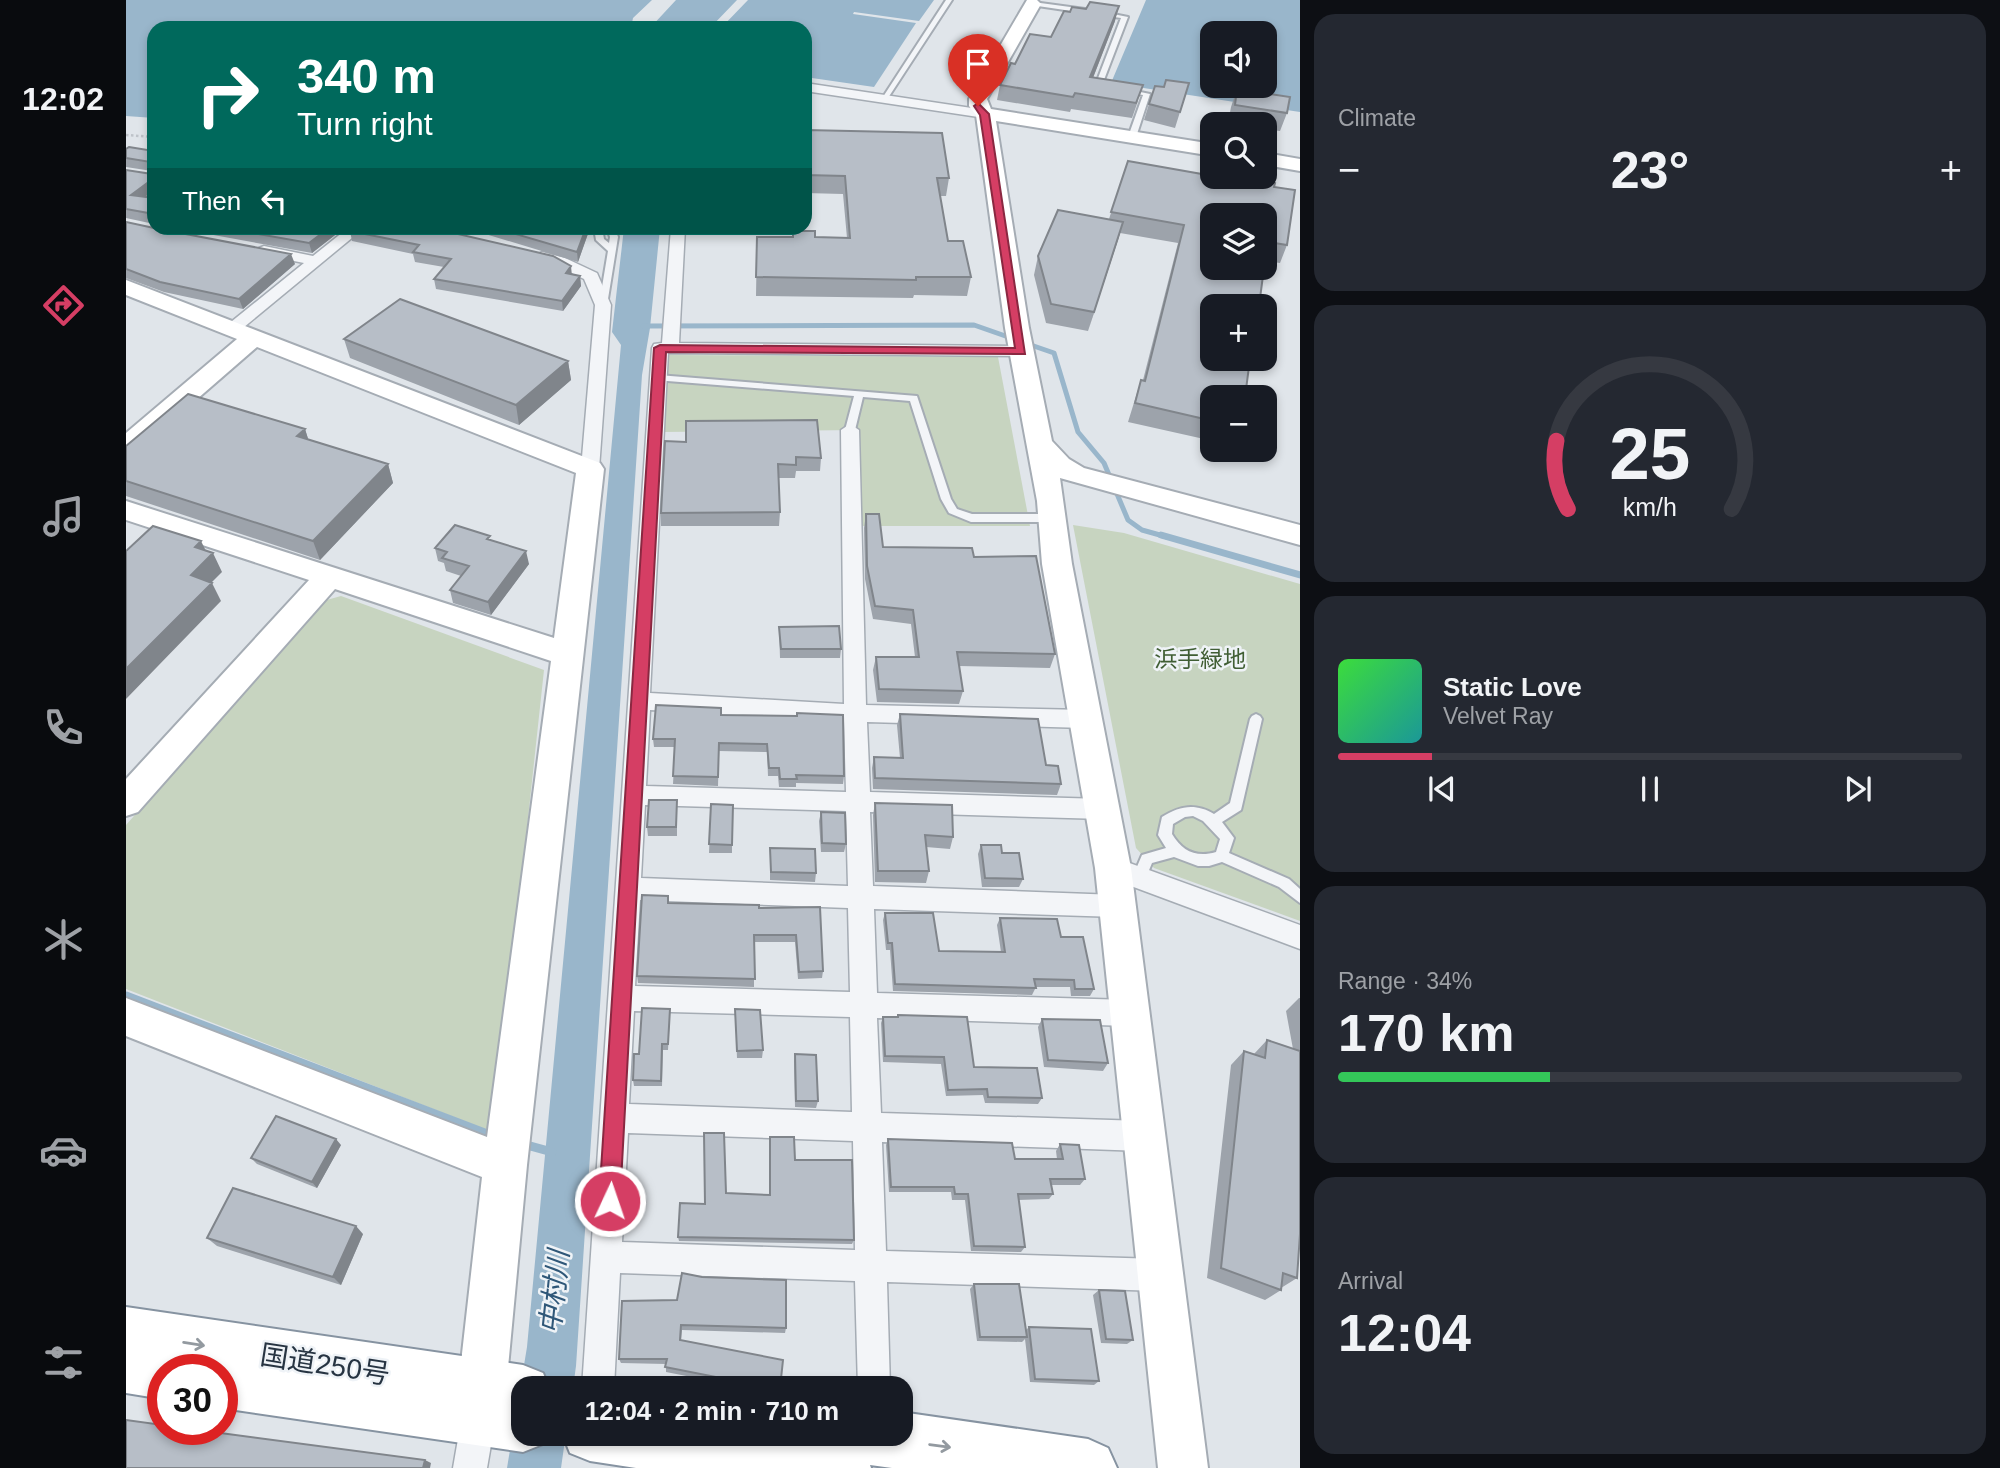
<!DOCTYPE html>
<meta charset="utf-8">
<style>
:root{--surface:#171b24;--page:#242831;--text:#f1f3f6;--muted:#9ea1a6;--line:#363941;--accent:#d53e64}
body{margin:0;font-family:Helvetica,"Noto Sans JP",sans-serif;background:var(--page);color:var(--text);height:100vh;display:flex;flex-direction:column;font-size:26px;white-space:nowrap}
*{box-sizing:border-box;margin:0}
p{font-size:23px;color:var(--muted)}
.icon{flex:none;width:38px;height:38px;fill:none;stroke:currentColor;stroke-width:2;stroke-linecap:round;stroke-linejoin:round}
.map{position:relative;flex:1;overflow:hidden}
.side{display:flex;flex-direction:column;gap:14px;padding:14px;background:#0d0f14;width:700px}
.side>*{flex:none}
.banner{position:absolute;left:21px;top:21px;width:665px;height:214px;border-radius:21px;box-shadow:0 4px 10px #0003;background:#00695c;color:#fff;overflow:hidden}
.fabs{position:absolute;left:1074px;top:21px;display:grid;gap:14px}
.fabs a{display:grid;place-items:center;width:77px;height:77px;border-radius:14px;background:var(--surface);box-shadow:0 4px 10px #0003;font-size:35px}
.speed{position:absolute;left:21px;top:1354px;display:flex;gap:14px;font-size:35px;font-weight:700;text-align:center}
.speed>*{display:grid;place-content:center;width:91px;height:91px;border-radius:50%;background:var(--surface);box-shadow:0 4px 10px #0003;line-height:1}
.speed .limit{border:10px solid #d22;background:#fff;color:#111}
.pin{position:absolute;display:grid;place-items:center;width:60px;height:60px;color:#fff;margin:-72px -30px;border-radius:50% 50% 50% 0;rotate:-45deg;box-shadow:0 0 7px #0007}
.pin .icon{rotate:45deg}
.me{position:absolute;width:77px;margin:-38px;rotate:3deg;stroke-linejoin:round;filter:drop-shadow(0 0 5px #0008)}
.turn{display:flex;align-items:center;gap:24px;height:147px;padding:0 35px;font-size:32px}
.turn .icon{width:91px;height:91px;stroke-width:2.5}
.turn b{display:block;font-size:49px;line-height:60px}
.then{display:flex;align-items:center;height:66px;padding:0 35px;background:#0003;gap:14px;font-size:26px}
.big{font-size:52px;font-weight:700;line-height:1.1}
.side .tile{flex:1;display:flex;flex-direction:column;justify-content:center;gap:10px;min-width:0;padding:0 24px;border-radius:21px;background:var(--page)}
.side .dial{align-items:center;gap:0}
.dial svg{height:182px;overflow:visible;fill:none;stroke:var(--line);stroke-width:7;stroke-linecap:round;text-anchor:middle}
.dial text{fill:var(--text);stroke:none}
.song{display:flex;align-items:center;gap:21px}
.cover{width:84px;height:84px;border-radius:10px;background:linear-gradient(135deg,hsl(120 70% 55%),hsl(180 70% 35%))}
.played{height:7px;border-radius:4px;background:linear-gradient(90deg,var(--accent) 15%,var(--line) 15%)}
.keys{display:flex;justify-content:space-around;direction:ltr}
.heat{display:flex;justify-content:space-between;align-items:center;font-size:38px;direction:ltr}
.charge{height:10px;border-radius:5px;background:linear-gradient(90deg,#34c759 34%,var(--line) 0)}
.trip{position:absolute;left:385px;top:1376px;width:402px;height:70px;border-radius:21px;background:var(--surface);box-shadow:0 4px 10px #0003;font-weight:700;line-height:70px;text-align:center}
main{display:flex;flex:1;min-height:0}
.menu{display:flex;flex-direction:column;width:126px;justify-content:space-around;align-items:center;background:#090b0e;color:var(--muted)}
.menu .icon{width:49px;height:49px}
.menu .active{color:var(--accent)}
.menu b{font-size:32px;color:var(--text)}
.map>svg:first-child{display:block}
.green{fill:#c7d4c0}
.water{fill:#99b6cb;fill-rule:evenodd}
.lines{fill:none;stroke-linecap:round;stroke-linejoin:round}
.stream-far2{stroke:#99b6cb;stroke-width:5}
.stream-far1{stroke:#99b6cb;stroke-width:7}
.stream{stroke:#99b6cb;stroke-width:9}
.lane-casing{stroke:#a5acb4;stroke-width:4}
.street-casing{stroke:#a5acb4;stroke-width:3}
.secondary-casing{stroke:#a5acb4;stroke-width:4}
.highway-casing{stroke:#8693a1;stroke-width:4}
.path{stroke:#bec3c9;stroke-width:2.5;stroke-dasharray:2.5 2.5;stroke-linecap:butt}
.lane{fill:#f3f5f8;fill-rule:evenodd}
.street{fill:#f3f5f8;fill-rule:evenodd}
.secondary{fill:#fff;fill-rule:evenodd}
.highway{fill:#fff;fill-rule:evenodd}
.wall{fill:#9da3ab}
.shaded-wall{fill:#80858b}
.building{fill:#b7bec7;stroke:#80858b;stroke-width:2}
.oneway{stroke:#939aa0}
.route{fill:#d53e64;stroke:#8a2841;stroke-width:2}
.labels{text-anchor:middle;stroke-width:5;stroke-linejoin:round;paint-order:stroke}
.park-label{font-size:23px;fill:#405e34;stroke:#eff3f7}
.near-water-label{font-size:28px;font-style:italic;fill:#2f5778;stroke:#eff3f7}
.near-street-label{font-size:28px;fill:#273442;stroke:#eff3f7}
</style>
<main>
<nav class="menu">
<b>12:02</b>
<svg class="icon active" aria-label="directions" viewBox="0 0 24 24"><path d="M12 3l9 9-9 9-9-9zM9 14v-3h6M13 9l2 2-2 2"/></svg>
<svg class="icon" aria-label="music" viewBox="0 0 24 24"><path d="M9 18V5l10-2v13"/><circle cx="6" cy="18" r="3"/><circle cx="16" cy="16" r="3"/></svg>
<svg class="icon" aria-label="phone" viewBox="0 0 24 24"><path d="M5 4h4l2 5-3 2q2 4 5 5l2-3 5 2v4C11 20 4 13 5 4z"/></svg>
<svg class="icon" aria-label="climate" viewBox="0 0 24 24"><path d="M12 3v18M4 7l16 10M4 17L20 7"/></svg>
<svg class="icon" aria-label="car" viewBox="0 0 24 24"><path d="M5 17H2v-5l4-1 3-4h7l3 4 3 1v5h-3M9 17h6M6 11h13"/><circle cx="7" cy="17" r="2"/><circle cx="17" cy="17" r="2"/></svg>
<svg class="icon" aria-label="filters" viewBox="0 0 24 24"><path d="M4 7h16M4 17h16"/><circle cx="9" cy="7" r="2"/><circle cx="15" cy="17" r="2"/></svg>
</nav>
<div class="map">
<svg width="1174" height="1468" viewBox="0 0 1174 1468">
<rect width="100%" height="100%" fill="#e0e5ea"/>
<path class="green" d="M541,355L872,357L904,526H734L733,430L536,432Z
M947,525L998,533L1174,584V921L1028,868L1010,848Z
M215,596L418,670L373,1087L364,1127L361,1130L0,989V825L197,601Z"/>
<path class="water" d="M0,0H526L507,18L505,28H28V118L0,116Z
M550,0H611L584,28H524Z
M622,0H808L793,21L728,12L727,14L790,23L748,87L679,77V28H595Z
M1020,0H1174V112L985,83ZM1087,33H1139V86H1087Z
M498,228H534L524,328L516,375L450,1366L447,1388H397V1433H440L435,1468H381L401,1347L495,345L486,332Z"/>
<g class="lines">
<path class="stream-far2" d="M517,326L848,325L888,339
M899,343L928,353L952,432L978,463L1002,520L1016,530L1041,537"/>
<path class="stream-far1" d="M1035,535L1174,575"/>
<path class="stream" d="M0,996L369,1137
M397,1144L426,1152"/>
<defs>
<path id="lane" d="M820,0H826L760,101H756L755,100Z
M907,2L959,9L962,11L959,13L905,5Z
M977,12L1002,17L976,85L981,87L978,89L969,86L995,18L975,15Z
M1000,89L1024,94L1010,137L1006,139L1002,137L1017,95L998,92L997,91Z
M468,228H476L478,239L483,243L484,237L481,228H489L492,237L481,305L477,308L473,305L482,251L470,240Z
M532,375L791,396L825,499L831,509L846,514H926L931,518L926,522H845L823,513L815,499L784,401L737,397L729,430L724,433L719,430L728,396L529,380V376Z
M1130,714L1134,716L1136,719L1116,806L1115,810L1096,822L1108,838L1103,853L1163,879L1174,889V903L1153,887L1096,862L1083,866H1072L1048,857L1026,863L1019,880L1014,882L1009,880L1007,876L1016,855L1040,848L1032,835L1036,817C1054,806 1069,803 1088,814L1104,803L1124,719L1126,716ZM1067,816L1077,821L1094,839L1090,852C1070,858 1056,851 1046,834L1047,824L1059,817Z"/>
<path id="street" d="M679,83L859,110L866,114L859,118L679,91Z
M222,228H238L112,332H100L98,329L100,326L178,263L133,254L130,251L133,248L138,246L187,256Z
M545,228H559L553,343L895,346L903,351L895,356L542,353L524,693L718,704L715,430L724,424L733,430L740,705L959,710L967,713L970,719L967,725L959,728L741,722L744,792L977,799L985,802L989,809L985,816L977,819L744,812L747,886L991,895L1000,898L1004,906L1000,914L991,917L748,909L751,993L1003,1000L1013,1004L1017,1013L1013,1022L1003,1026L751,1018L755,1113L1017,1121L1027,1126L1032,1136L1027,1146L1017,1151L756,1142L760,1251L1033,1259L1044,1264L1049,1275L1044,1286L1033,1291L761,1282L764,1388H732L729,1281L494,1273L488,1388H456L526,348L528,344L536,343ZM524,710L718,721L720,792L520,786ZM519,805L720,811L722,886L515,878ZM514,900L722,908L724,992L509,986ZM508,1011L724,1017L726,1112L503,1104ZM502,1133L727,1141L729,1250L496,1242Z
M416,252L439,258L471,273L485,305L473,469L464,475L455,469L469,305L458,279L429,265L411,260L408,257Z
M987,857L1174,925V949L978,876L975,868L978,860Z
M353,1399L365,1404L370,1416L361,1468H327L336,1416L341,1404Z"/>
<path id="secondary" d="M901,0H911L915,4L861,99L865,109L1087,144V156L870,121L903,328L926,441L943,459L958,468L1174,525V545L934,478L946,564L1005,868L1082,1468H1032L969,868L916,564L911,501L879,328L850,115L843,106V99Z
M1139,153L1174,159V171L1139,165Z
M0,280L474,463L478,469L401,1165L380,1389L373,1406L356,1413L339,1406L332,1389L356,1177L0,1036V998L361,1137L425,661L209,589L12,812L0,816V779L183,580L0,520V501L428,638L450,473L131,347L9,453L0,455V433L111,339L0,295Z"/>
<path id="highway" d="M0,1307L397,1365L417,1373L423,1388H397V1433H422L417,1444L397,1452L96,1408V1370H37V1399L0,1393Z
M775,1412L962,1439L982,1448L991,1468H766L744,1465L745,1468H510L464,1461L444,1453L436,1433H673L695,1436L694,1433H775Z"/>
</defs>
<use href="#lane" class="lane-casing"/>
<use href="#street" class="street-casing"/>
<use href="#secondary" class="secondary-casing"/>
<use href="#highway" class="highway-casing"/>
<path class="path" d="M0,135L28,137"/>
<use href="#lane" class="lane"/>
<use href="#street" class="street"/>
<use href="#secondary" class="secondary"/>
<use href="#highway" class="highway"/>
</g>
<path class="wall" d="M989,21L967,78L1012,101L1006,118L945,109L944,112L871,100L874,85L925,37Z
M1063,83L1049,128L1018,120L1023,104L1038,87Z
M1111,89L1161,113L1154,131L1139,129V124H1110L1102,123L1105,107Z
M679,130L823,178L820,196H814L822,241L845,277L841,296L788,295L787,298L630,296L631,237L721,238L717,194L679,193Z
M0,149L28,151V190L19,197L28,198V224L0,218V170L26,174V171L0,167Z
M1002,161L1148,187L1161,245L1154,263L1140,261L1087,397V441L1002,422L1015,380H1017L1052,243L994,233L962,331L920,323L908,275L912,256L983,219Z
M0,222L169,264L117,309L38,292L0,278Z
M49,228H218L186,253Z
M322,228H464L452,262L356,233Z
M224,231L454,276L455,286L437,311L310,289L308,279L318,267L289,262L287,254L226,241Z
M218,339L442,361L445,380L393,425L224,358Z
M179,429L182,439L262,464L267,483L194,560L0,496V446Z
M539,441L695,458L694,471H670L669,478H652L654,512L653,526H535V513Z
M740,514L757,547L848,557L929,654L924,668L833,666L837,691L833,704L751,702L747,670L750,657H789L785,624L747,619L739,579L738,528Z
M365,540L403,564L365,615L327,603L324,590L335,576L320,571L318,563L312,561L309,548Z
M653,627L715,649L714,658H654Z
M774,714L920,765L935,784L931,795L747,789L746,768L748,757L774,758L771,725Z
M595,715L718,776L717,784L670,783V787H653L652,776H642L641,752L593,751L592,786L547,784L549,747H528L527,739Z
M749,803L827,837L824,849L800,847L803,871L800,883L749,882L747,815Z
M585,804L606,845V853H583Z
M551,809V836H522L521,827Z
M695,812L720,844L718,852H695L693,821Z
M855,845L876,853L897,879L893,887H856L852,854Z
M644,848L690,873L689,882L644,880Z
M542,903L633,908L694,907L697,971L696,978L672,979L669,942H628V987L512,983L511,976Z
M759,913L813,951L875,952L871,925L874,918L935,937L968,989L964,996H945L944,987H910L906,995L767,991L764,950H760L757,920Z
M1173,998H1174V1234L1171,1278L1155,1288V1290L1139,1300L1081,1278L1105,1065L1118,1051L1128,1054L1141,1040L1167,1049L1160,1011Z
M609,1009L637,1050L636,1058H611Z
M544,1015L542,1050H537L536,1086H508L507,1080L513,1054Z
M772,1015L848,1067L916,1098L912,1104L859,1103L857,1095L820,1096L815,1064L757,1062L755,1023L757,1017H771Z
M916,1019L982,1063L977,1071L918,1067L912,1027Z
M669,1054L692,1101L690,1108L669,1107L668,1061Z
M644,1137L669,1160L728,1240L726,1244L553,1241L552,1237L579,1204L600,1193L643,1195Z
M762,1139L889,1159H931L930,1151L934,1144L959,1179L954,1185H925L927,1194L923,1199L892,1200L899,1247L895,1252L845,1251L839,1200H826L825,1192H763L760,1145Z
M215,1145L191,1188L131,1164L125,1158Z
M237,1234L215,1285L91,1246L81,1238Z
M848,1284L900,1330L903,1327L973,1381L968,1385L904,1382L899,1339L896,1342L851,1341L844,1289Z
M973,1290L1007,1340L1001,1344L975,1343L967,1295Z
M496,1301L660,1328L659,1333L556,1330L555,1341L654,1388H622L540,1372V1364L495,1363L493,1359Z"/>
<path class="shaded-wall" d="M993,6L989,21L961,93L964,77Z
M28,178V190L9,204L5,195Z
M997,222L992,240L962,331L968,312Z
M203,228H218L186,253L183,243Z
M460,228H464L452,262L451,252Z
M165,254L169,264L117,309L113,299Z
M445,266L446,276L440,273Z
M454,276L455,286L437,311L436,301Z
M442,361L445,380L393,425L390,405Z
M179,429L185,448L171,436Z
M262,464L267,483L194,560L187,541Z
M75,541L83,557L87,553L96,572L74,594L65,575L69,547Z
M400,551L403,564L365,615L362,602Z
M86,583L95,601L0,699V669Z
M210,1139L215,1145L191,1188L186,1182Z
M230,1226L237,1234L215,1285L207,1277Z
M299,1460L305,1463L304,1468H297Z"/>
<path class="building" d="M964,2L993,6L964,77L1017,85L1010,103L949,93L947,97L874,85L885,63L889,64L904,34L925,37L938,11L944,12L946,7L960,9Z
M1040,80L1063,83L1054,112L1023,104L1029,86L1038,87Z
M1111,89L1164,97L1161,113L1109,105Z
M679,130L816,133L823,178H811L822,241H837L845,277H790V280L630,277L631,237H667V231H689V237L724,238L719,176L679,175Z
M3,147L28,151V178L5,195L28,198V214L0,209V170L26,174L25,162L0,158V149Z
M1002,161L1110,180V177H1113L1149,183L1148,187L1169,190L1161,245L1142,242L1139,263V215H1087V268H1138L1133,306H1087V359H1124L1119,397H1087V421L1009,403L1015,380L1019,381L1058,225L985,212Z
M932,210L997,222L968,312L925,304L912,256Z
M0,222L28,228L165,254L113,299L34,282L0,269Z
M99,228H203L183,243Z
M228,228H306L427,256L445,266L440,273L454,276L436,301L308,279L325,259L287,252L293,245L224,231Z
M369,228H460L451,252Z
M274,299L442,361L390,405L218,339Z
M62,394L179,429L171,436L262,464L187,541L0,481V446Z
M691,420L695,458L670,457V465L652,464L654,512L535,513L539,441L560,442V421Z
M740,514H753L757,547L846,548L848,557L910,556L929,654L831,652L837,691L753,689L750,657H793L787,610L749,606L741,566Z
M329,525L364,536L361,539L400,551L362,602L324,590L343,566L316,558L321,552L309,548Z
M27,526L75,541L69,547L87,553L65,575L86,583L0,669V551Z
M713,626L715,649H655L653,627Z
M530,705L595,708V715L671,716V713L717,715L718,776L670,775L671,779H654L653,768H643L641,744L593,743L592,777L547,776L549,739H527Z
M774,714L912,719L920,765L932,766L935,784L749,778L748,757L777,758Z
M523,800H551L550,827H521Z
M749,803L826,805L827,837L799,835L803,871H752Z
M585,804L607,805L606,845L583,844Z
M695,812L719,813L720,844L696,843Z
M855,845H875L876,853H893L897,879L859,878Z
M644,848L689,849L690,873L645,872Z
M516,895L542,896V903L633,905V908L694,907L697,971L673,972L670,935H628L629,979L511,976Z
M759,913H807L813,951L879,952L874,918L931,919L935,937H957L968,989H949L948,980L908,979L910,988L769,984L766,943H762Z
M516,1008L544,1009L542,1044H536L535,1081L507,1080L508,1054H513Z
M609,1009L634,1010L637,1050L611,1051Z
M772,1015L841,1017L848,1067L911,1068L916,1098L862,1097L861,1089L822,1090L818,1057L759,1056L757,1017H772Z
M916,1019L974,1020L982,1063L922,1060Z
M1141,1040L1174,1051V1234L1171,1278L1157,1273L1155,1290L1095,1268L1118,1051L1139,1058Z
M669,1054L690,1055L692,1101H670Z
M150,1116L210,1139L186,1182L125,1158Z
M578,1133H598L600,1193L644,1195V1137H668L669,1160H726L728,1240L552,1237L554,1203L579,1204Z
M762,1139L886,1143L889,1159H937L934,1144L953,1145L959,1179H924L927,1194H892L899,1247L848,1246L842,1194H829L828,1187H765Z
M107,1188L230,1226L207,1277L81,1238Z
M556,1273L576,1277L660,1280V1328L555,1325L554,1340L657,1360L654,1388H646L539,1367L541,1359H493L496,1301L551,1300Z
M848,1284H893L901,1337H854Z
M973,1290L999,1291L1007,1340L980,1339Z
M903,1327L965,1329L973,1381L909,1379Z
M0,1420L37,1425V1430H72L299,1460L297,1468H0Z"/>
<defs><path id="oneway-shaft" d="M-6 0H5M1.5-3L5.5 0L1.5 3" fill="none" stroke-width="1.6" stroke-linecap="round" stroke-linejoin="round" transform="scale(1.75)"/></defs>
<g class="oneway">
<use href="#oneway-shaft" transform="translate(68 1344) rotate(9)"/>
<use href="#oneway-shaft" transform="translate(814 1446) rotate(8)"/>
</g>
<path class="route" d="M852,103L863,114L899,354L540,352L494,1201L491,1209L484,1212L476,1209L473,1201L528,348L534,345L889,348L854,115L848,106Z"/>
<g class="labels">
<g class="park-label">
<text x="1074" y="667">浜手緑地</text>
</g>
<g class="near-water-label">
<text transform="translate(428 1292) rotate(-84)" y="10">中村川</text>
</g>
<g class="near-street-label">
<text transform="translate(199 1364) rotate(9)" y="10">国道250号</text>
</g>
</g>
</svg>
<div class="fabs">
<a><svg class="icon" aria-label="sound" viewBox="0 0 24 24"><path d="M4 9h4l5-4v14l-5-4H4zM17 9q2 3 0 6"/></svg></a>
<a><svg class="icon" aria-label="search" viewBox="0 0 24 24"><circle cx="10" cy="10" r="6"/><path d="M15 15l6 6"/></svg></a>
<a><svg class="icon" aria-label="layers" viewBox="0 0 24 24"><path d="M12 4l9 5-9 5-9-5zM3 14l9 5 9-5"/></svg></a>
<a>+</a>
<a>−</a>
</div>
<div class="speed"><div class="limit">30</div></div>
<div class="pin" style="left:852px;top:106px;background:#d93025"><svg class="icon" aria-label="arrive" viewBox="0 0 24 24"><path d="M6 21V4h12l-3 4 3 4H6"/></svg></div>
<svg class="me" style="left:484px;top:1201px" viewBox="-20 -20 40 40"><circle r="17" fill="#d53e64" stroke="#fff" stroke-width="3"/><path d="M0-11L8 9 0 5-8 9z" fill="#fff"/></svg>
<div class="trip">12:04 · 2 min · 710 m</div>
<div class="banner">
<div class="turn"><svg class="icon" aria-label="right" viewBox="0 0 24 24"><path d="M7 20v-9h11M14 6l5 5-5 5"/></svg><div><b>340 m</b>Turn right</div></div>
<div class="then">Then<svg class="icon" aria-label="left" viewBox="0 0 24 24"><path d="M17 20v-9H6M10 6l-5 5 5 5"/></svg></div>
</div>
</div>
<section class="side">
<div class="tile"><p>Climate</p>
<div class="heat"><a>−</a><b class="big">23°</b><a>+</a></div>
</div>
<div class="tile dial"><svg viewBox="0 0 100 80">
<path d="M14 69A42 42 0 1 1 86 69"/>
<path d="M14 69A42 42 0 0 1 9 39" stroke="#d53e64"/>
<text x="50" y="56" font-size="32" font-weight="700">25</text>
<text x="50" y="72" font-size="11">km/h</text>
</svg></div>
<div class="tile">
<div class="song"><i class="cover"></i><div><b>Static Love</b><p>Velvet Ray</p></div></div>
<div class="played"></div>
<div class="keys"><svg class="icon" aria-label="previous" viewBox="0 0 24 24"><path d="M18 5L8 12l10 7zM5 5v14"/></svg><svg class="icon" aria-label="pause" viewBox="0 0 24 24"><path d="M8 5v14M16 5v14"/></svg><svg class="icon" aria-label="next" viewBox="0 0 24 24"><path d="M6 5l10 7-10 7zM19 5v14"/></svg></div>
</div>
<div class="tile"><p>Range · 34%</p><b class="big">170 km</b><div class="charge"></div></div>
<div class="tile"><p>Arrival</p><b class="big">12:04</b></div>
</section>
</main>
